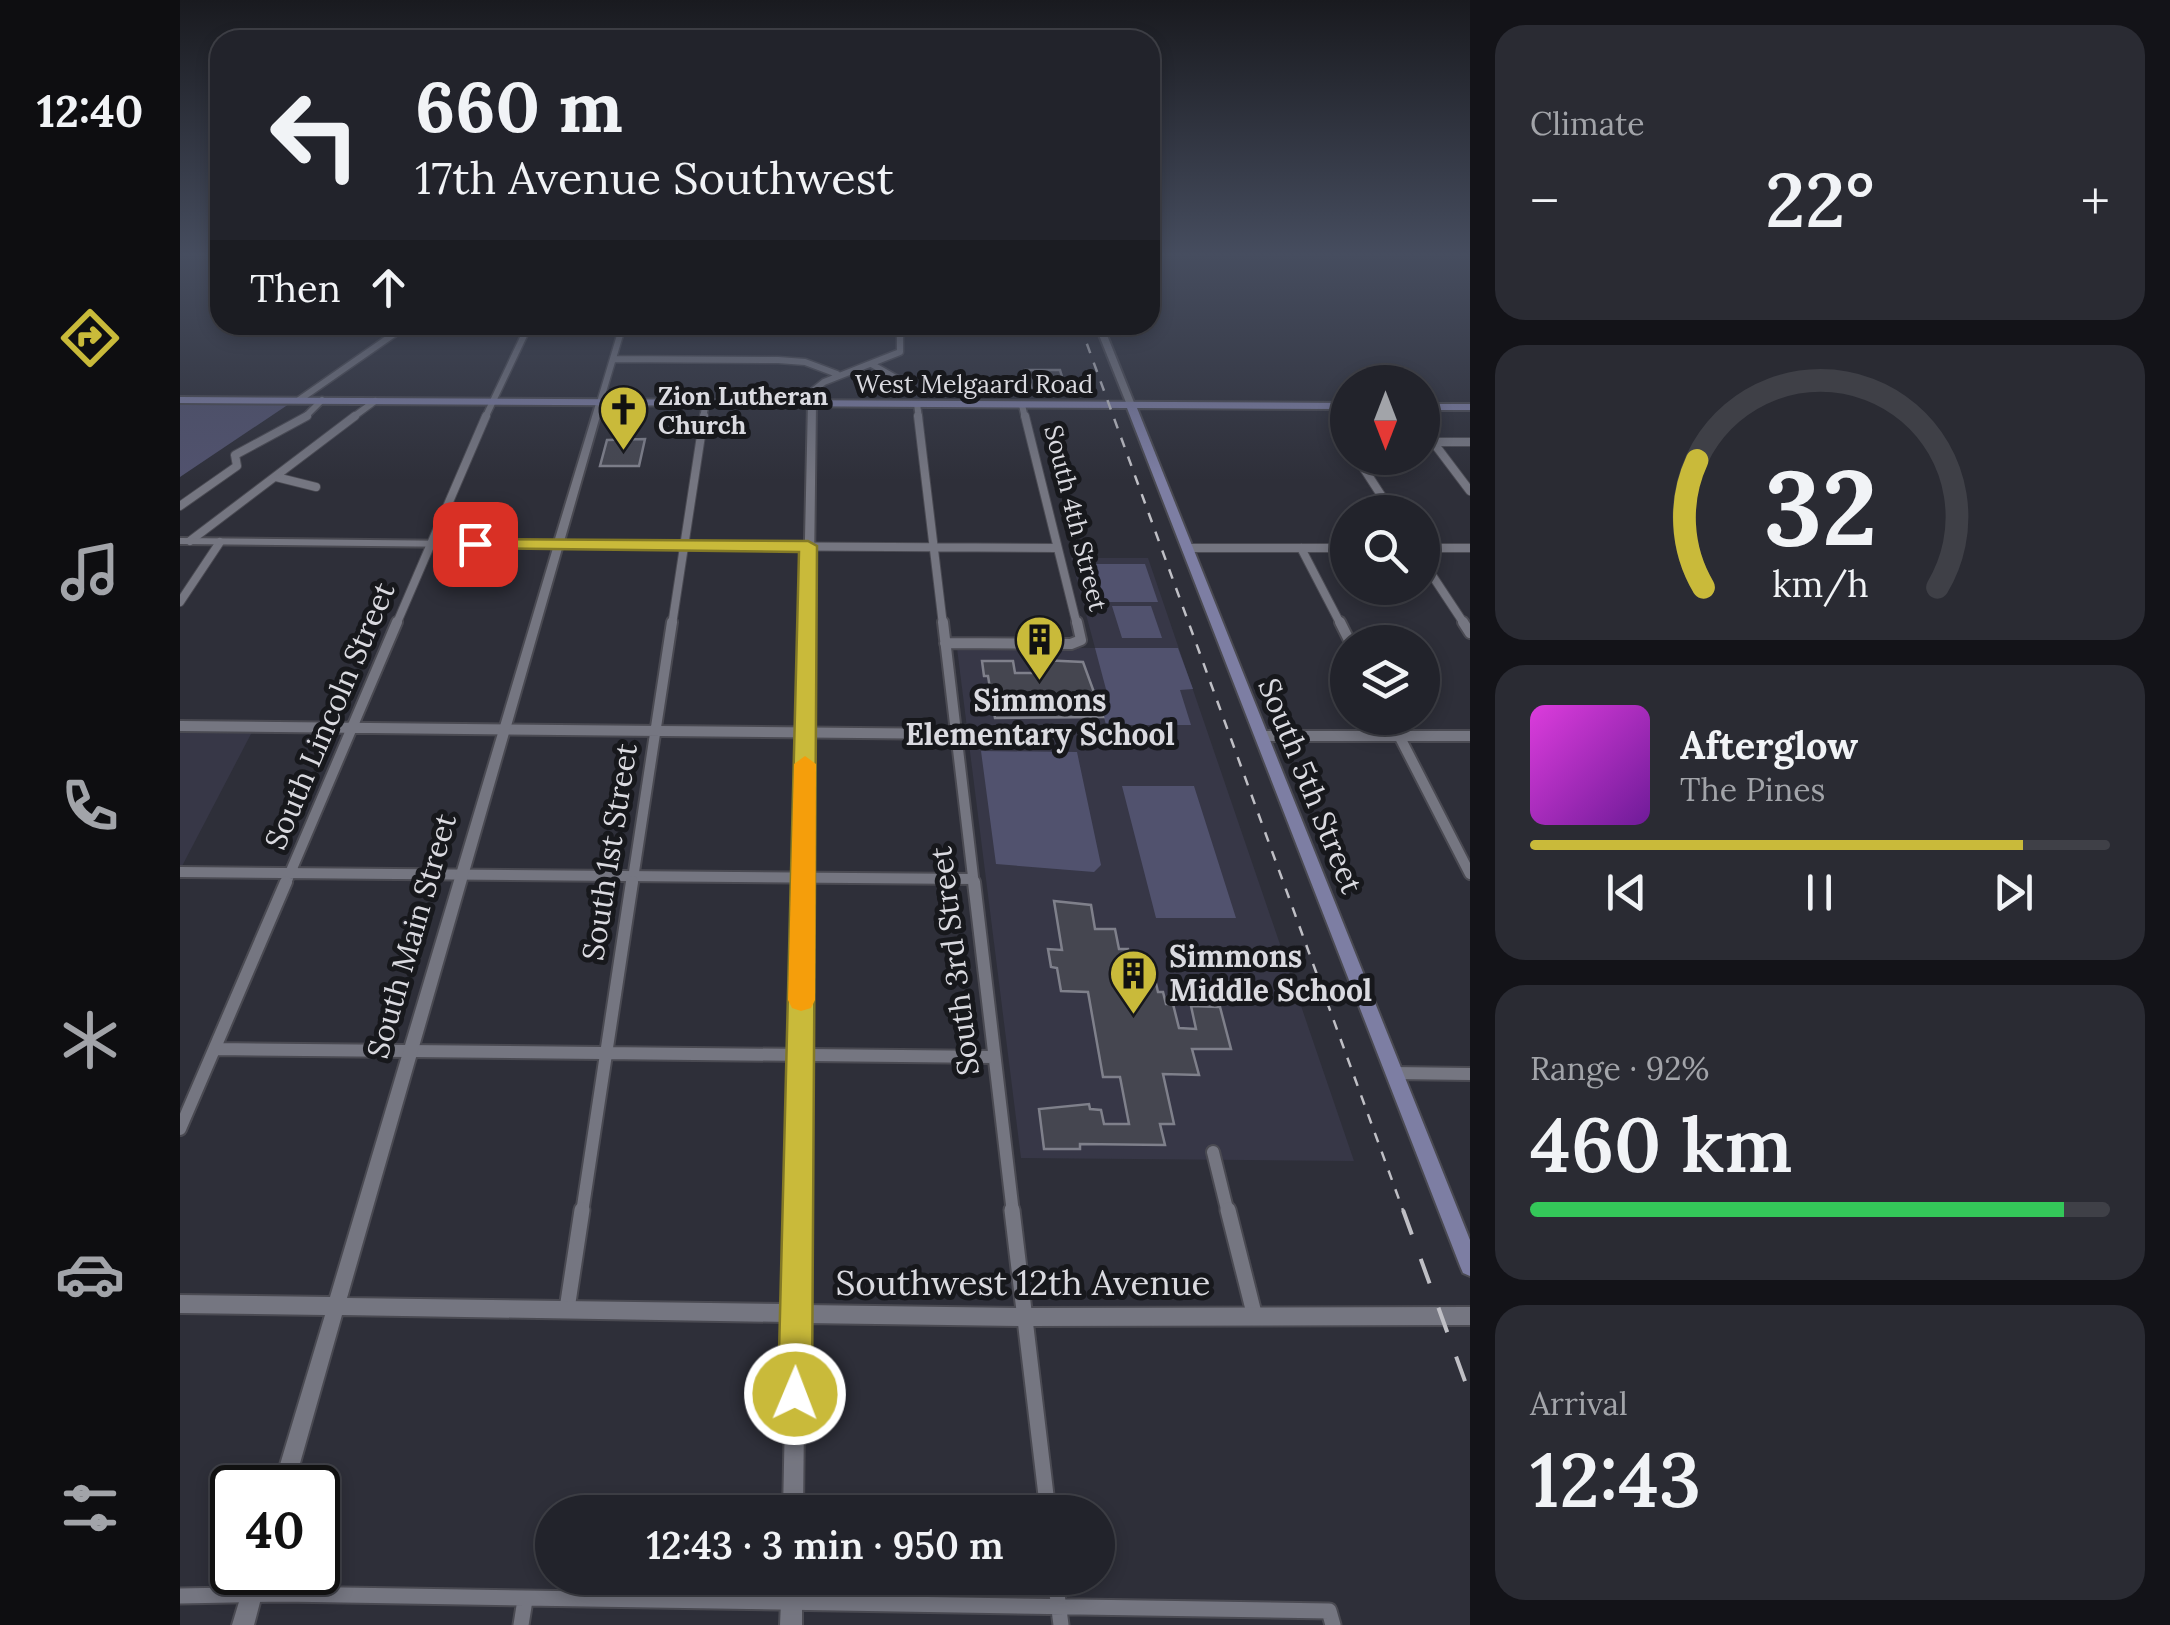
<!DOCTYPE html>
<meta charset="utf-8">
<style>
:root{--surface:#22232b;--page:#2a2b33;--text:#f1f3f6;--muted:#a2a4a9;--line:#3f4047;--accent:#c9ba3a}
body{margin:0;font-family:Lora,serif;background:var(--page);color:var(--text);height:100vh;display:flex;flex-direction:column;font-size:38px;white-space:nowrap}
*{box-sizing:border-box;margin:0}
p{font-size:32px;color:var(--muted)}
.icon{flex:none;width:55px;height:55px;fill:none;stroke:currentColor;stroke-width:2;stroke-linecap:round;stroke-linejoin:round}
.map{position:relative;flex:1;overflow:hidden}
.sheet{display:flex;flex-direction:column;gap:25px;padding:25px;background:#131318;width:700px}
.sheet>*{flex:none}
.banner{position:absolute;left:30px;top:30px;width:950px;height:305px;border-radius:30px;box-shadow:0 5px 15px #0003,0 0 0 2px var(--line);background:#22232b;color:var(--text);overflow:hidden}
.needle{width:65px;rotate:180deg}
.buttons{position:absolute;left:1150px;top:365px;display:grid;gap:20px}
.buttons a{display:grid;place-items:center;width:110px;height:110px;border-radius:50%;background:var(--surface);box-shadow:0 5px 15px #0003,0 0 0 2px var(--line);font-size:50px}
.speed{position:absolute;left:30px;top:1465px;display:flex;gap:20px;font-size:50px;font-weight:700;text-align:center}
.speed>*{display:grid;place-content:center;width:130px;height:130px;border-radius:50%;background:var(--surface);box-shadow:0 5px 15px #0003,0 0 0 2px var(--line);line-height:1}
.speed .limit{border:5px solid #111;border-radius:15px;background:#fff;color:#111}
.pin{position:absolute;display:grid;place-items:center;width:85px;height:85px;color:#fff;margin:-42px;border-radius:20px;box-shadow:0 5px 15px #0006}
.me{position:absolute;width:110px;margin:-55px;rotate:1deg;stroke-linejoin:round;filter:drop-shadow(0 0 8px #0008)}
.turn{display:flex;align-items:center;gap:35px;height:210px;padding:0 40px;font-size:45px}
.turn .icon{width:130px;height:130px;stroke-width:2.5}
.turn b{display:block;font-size:70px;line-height:85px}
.then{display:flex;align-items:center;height:95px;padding:0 40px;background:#0003;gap:20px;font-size:38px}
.big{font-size:75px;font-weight:600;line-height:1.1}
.sheet .tile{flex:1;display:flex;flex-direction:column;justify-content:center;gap:15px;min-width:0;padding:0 35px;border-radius:30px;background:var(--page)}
.sheet .dial{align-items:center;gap:0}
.dial svg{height:260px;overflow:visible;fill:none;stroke:var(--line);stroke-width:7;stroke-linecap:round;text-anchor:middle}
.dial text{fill:var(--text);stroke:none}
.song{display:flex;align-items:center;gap:30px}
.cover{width:120px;height:120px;border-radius:15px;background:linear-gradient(135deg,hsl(300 70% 55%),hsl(280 70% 35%))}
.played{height:10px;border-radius:5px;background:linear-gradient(90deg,var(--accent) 85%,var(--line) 85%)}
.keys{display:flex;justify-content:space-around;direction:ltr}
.heat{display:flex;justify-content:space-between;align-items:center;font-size:55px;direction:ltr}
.charge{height:15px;border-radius:8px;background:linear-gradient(90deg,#34c759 92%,var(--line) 0)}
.trip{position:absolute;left:355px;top:1495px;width:580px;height:100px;border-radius:50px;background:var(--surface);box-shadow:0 5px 15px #0003,0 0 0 2px var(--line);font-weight:600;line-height:100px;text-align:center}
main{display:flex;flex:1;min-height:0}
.dock{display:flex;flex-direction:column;width:180px;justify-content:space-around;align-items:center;background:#0e0e11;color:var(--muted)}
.dock .icon{width:70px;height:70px}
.dock .current{color:var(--accent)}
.dock b{font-size:45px;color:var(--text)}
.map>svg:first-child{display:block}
.built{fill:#373747}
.green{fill:#51526e}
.building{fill:#454650;stroke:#7f808b;stroke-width:2.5}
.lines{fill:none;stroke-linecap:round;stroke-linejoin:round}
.minor-far4-casing{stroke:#4a4a52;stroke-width:9}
.minor-far3-casing{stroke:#4a4a52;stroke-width:10}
.minor-far2-casing{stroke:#4a4a52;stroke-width:14}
.minor-far1-casing{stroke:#4a4a52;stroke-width:16}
.minor-casing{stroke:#4a4a52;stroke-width:19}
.tertiary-casing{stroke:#4a4a52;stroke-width:4}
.secondary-casing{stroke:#4a4a52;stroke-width:4}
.minor-far4{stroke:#757681;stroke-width:6}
.minor-far3{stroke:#757681;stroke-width:8}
.minor-far2{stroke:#757681;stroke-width:10}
.minor-far1{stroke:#757681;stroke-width:12}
.minor{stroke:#757681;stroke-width:15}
.tertiary{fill:#757681;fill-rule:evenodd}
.secondary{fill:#7d7ea3;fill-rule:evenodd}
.rail-far1{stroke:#bfbfc5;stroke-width:2.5;stroke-dasharray:10 10;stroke-linecap:butt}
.rail{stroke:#bfbfc5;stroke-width:4;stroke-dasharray:26 26;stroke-linecap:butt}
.route{fill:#c9ba3a;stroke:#837926;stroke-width:2.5}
.slow{fill:#f59e0b}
.labels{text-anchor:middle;stroke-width:10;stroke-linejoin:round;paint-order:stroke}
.far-street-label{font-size:25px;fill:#dadae0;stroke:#17181c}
.far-poi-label{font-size:25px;font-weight:bold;fill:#dadae0;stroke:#17181c;text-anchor:start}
.poi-label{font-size:30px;font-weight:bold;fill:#dadae0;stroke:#17181c}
.street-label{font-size:30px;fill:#dadae0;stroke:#17181c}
.near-street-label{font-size:35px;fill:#dadae0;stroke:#17181c}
</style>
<main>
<nav class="dock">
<b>12:40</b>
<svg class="icon current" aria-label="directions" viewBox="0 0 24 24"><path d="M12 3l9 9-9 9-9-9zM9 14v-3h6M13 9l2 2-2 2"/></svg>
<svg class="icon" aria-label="music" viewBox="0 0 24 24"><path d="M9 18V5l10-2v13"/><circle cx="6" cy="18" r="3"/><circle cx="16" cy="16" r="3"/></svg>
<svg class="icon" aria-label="phone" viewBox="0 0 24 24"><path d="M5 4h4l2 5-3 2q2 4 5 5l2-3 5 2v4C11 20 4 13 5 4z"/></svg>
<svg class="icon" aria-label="climate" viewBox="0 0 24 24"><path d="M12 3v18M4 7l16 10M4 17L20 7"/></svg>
<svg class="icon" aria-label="car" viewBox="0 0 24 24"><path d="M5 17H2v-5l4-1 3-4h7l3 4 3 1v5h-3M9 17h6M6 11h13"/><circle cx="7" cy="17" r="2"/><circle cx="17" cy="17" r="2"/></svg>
<svg class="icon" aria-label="filters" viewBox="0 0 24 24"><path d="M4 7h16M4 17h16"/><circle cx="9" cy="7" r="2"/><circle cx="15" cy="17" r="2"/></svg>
</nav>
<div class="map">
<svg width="1290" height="1625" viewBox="0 0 1290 1625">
<rect width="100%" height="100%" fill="#2e2f39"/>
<path class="built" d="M891,558H968L1174,1161L841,1158L777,648H915Z
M0,731L72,732L0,870Z"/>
<path class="green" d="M0,403L109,404L0,477Z
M914,564H965L978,602H925Z
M932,606H971L982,638H942Z
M915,648H998L1013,689L1000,690L1011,725H926L918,694L927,693Z
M801,751L897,752L921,865L914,872L816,864Z
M942,786H1014L1056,918H976Z"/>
<path class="building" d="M846,370H880L886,390H852Z
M465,439L459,466H420L427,440Z
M861,660L903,662L923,717L815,718L808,676H804L802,661H833L835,673H864Z
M874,901L911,905L915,929H935L939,949H948L953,974L974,975L978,992H983L986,1004H993L999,1028L1016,1029L1011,1006L1040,1007L1051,1049H1012L1019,1075L983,1074L994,1124H980L985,1145L900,1144V1149H864L859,1109L909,1104L910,1109L921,1110L924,1124H949L940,1077H923L908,992L881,991L877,968L871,967L868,949L882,950Z"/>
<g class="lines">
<defs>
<path id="minor-far4" d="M433,359L598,360L625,362L657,374
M693,365L721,381
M119,400L227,325
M420,402L443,325
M632,403L634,390L644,382L720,352V325
M737,404L739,418
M842,405L845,418
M124,418L142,400
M172,418L195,401
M305,418L349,325
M523,418L526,402"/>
<path id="minor-far3" d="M738,416L763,625
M845,416L897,625
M1242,442H1290
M1253,442L1290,491
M1177,458L1212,512
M96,477L136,487
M0,506L57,466L55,455L127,416
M10,541L175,416
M378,545L877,548
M1006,548H1168
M1121,548L1161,625
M1242,548H1290
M1242,560L1285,625
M0,602L40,542
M216,625L306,416
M492,625L524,416"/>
<path id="minor-far2" d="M763,622L794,885
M1160,622L1170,642
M1283,622L1290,633
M765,643L891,644L901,640L897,622
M1210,718L1290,874
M0,726L776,734
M1081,736H1290
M0,872L793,879
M105,885L217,622
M452,885L492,622"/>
<path id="minor-far1" d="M794,882L833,1213
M35,1049L814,1057
M1213,1073L1290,1074
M0,1129L106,882
M1033,1152L1048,1213
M402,1213L452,882"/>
<path id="minor" d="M832,1210L868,1512
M1048,1210L1075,1317
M387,1309L402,1210
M875,1578L881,1625
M0,1596L103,1594L1149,1611L1153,1625
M341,1625L345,1600"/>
<path id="tertiary" d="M915,325H923L955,405L954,407L947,405Z
M417,400L424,402L167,1298L608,1304L628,403L632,401L636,403L625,1305L845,1308L1290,1307V1325L845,1326L625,1323L623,1512H603L607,1322L162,1315L113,1488H93L145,1315L0,1313V1295L150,1297L373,548L0,544V538L374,542Z
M68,1572H88L74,1625H52Z
M602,1578H622V1625H600Z"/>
<path id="secondary" d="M0,397L1168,403V409L957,408L1290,1240V1276L1283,1273L1280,1266L947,408L0,403Z
M1242,404H1290V410H1242Z"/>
</defs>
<use href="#minor-far4" class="minor-far4-casing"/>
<use href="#minor-far3" class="minor-far3-casing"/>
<use href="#minor-far2" class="minor-far2-casing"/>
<use href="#minor-far1" class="minor-far1-casing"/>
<use href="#minor" class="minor-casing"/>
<use href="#tertiary" class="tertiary-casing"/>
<use href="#secondary" class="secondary-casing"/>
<use href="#minor-far4" class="minor-far4"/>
<use href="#minor-far3" class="minor-far3"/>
<use href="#minor-far2" class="minor-far2"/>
<use href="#minor-far1" class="minor-far1"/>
<use href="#minor" class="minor"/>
<use href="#tertiary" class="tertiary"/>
<use href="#secondary" class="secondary"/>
<path class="rail-far1" d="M900,325L1224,1213"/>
<path class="rail" d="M1223,1210L1290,1395"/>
</g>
<linearGradient id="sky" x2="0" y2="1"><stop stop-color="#191a1f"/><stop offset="0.53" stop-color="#464d5f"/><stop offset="1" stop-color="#464d5f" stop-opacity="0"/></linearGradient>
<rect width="1290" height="481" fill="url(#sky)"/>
<path class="route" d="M295,539L628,541L637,546L632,1394L627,1405L615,1410L603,1405L598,1394L619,552L289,548V540Z"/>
<path class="slow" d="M625,756L636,764L635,1000L631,1008L621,1011L612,1008L608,1000L614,764Z"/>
<defs>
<symbol id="church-pin" viewBox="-11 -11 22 30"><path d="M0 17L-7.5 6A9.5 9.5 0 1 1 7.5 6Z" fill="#c9ba3a" stroke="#17181c"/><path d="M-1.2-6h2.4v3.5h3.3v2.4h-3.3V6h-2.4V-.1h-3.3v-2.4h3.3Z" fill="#111"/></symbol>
<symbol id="building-pin" viewBox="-11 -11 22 30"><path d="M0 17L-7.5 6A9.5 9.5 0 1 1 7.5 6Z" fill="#c9ba3a" stroke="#17181c"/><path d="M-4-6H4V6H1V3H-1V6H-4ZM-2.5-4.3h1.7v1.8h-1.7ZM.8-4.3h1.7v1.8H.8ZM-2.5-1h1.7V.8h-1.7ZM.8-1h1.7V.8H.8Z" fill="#111"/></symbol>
</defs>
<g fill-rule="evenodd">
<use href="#church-pin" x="416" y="382" width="55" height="75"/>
<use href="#building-pin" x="832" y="612" width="55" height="75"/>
<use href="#building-pin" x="926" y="946" width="55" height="75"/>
</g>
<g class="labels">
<g class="far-street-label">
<text x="794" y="393">West Melgaard Road</text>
<text transform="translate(896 518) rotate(76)" y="9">South 4th Street</text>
</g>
<g class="far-poi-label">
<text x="478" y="405">Zion Lutheran<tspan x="478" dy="29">Church</tspan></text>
</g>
<g class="poi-label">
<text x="860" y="711">Simmons<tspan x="860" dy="34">Elementary School</tspan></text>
<text x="989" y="967" text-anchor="start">Simmons<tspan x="989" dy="34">Middle School</tspan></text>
</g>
<g class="street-label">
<text transform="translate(150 716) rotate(-67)" y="10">South Lincoln Street</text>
<text transform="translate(1130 786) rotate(68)" y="10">South 5th Street</text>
<text transform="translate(430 852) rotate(-81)" y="10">South 1st Street</text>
<text transform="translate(232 936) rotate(-74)" y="10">South Main Street</text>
<text transform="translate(775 961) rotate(-97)" y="10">South 3rd Street</text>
</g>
<g class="near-street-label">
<text x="843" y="1295">Southwest 12th Avenue</text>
</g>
</g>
</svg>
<div class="buttons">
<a><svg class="needle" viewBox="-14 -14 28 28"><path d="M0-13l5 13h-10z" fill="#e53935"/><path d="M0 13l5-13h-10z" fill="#a2a4a9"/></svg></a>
<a><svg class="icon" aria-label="search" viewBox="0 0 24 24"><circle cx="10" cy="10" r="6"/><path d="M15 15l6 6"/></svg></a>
<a><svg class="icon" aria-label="layers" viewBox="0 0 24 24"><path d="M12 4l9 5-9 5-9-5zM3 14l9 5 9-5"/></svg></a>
</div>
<div class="speed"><div class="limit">40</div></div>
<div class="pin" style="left:295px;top:544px;background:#d93025"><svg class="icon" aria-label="arrive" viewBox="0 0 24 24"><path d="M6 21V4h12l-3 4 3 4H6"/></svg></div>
<svg class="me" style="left:615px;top:1394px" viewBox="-20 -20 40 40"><circle r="17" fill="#c9ba3a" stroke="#fff" stroke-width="3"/><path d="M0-11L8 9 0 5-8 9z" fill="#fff"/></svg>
<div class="trip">12:43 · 3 min · 950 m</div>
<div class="banner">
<div class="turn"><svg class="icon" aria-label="left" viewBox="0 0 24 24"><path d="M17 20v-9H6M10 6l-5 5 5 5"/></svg><div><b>660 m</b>17th Avenue Southwest</div></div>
<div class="then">Then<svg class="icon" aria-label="ahead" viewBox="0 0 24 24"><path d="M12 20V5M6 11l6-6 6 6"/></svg></div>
</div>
</div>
<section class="sheet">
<div class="tile"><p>Climate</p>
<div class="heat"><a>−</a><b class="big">22°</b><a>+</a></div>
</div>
<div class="tile dial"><svg viewBox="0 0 100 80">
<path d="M14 69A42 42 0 1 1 86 69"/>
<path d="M14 69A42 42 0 0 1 12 30" stroke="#c9ba3a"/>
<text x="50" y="56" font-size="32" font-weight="700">32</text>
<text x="50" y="72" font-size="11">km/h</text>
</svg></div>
<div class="tile">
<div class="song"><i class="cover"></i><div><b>Afterglow</b><p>The Pines</p></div></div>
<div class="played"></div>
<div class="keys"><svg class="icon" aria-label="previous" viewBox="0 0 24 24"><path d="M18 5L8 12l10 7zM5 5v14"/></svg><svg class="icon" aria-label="pause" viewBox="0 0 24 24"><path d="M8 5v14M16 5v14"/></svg><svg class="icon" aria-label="next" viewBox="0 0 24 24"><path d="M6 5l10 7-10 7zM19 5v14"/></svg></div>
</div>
<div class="tile"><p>Range · 92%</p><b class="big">460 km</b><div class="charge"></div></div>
<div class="tile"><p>Arrival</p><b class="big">12:43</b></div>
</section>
</main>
